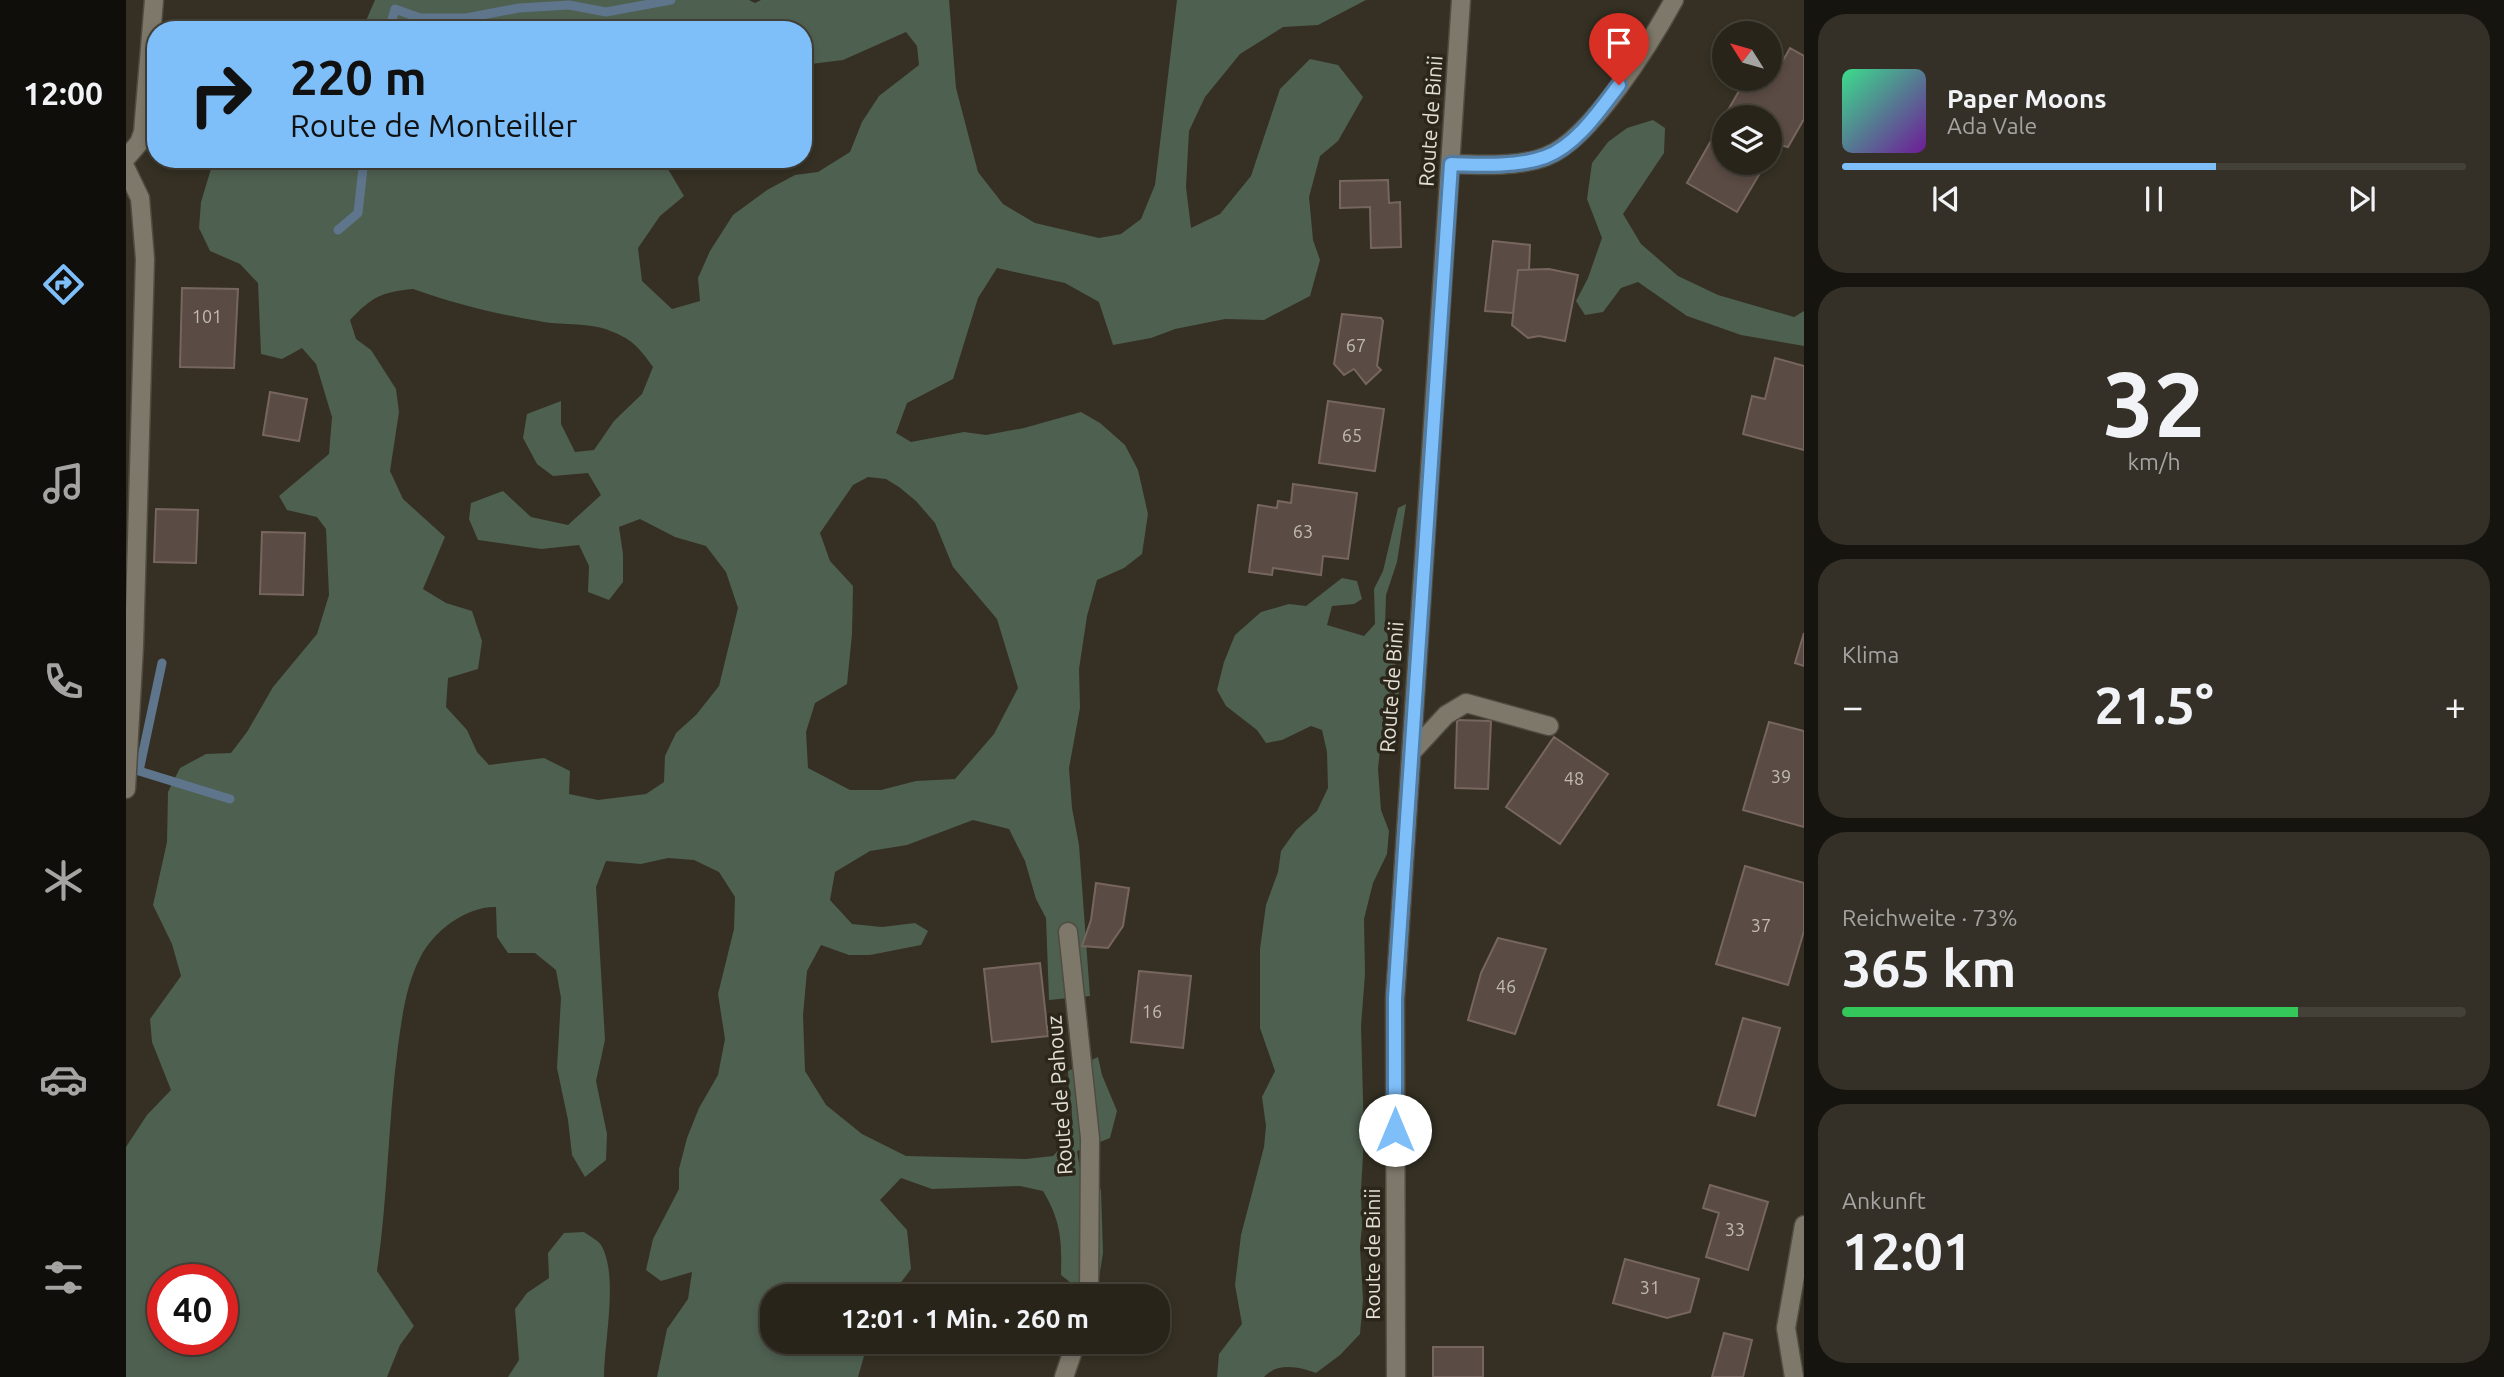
<!DOCTYPE html>
<html lang="de">
<meta charset="utf-8">
<style>
:root{--surface:#28241a;--page:#343027;--text:#f1f3f6;--muted:#a5a4a2;--line:#444139;--accent:#7ebef9}
body{margin:0;font-family:Ubuntu,sans-serif;background:var(--page);color:var(--text);height:100vh;display:flex;flex-direction:column;font-size:26px;white-space:nowrap}
*{box-sizing:border-box;margin:0}
p{font-size:23px;color:var(--muted)}
.icon{flex:none;width:38px;height:38px;fill:none;stroke:currentColor;stroke-width:2;stroke-linecap:round;stroke-linejoin:round}
.map{position:relative;flex:1;overflow:hidden}
.side{display:flex;flex-direction:column;gap:14px;padding:14px;background:#16140e;width:700px}
.side>*{flex:none}
.guide{position:absolute;left:21px;top:21px;width:665px;height:147px;border-radius:28px;box-shadow:0 4px 10px #0003,0 0 0 2px var(--line);background:#7ebef9;color:#111;overflow:hidden}
.needle{width:46px;rotate:307deg}
.controls{position:absolute;left:1586px;top:21px;display:grid;gap:14px}
.controls a{display:grid;place-items:center;width:70px;height:70px;border-radius:50%;background:var(--surface);box-shadow:0 4px 10px #0003,0 0 0 2px var(--line);font-size:35px}
.speed{position:absolute;left:21px;top:1264px;display:flex;gap:14px;font-size:35px;font-weight:700;text-align:center}
.speed>*{display:grid;place-content:center;width:91px;height:91px;border-radius:50%;background:var(--surface);box-shadow:0 4px 10px #0003,0 0 0 2px var(--line);line-height:1}
.speed .limit{border:10px solid #d22;background:#fff;color:#111}
.pin{position:absolute;display:grid;place-items:center;width:60px;height:60px;color:#fff;margin:-72px -30px;border-radius:50% 50% 50% 0;rotate:-45deg;box-shadow:0 0 7px #0007}
.pin .icon{rotate:45deg}
.me{position:absolute;width:77px;margin:-38px;rotate:0deg;stroke-linejoin:round;filter:drop-shadow(0 0 5px #0008)}
.turn{display:flex;align-items:center;gap:24px;height:147px;padding:0 28px;font-size:32px}
.turn .icon{width:91px;height:91px;stroke-width:2.5}
.turn b{display:block;font-size:49px;line-height:60px}
.big{font-size:52px;font-weight:700;line-height:1.1}
.side .card{flex:1;display:flex;flex-direction:column;justify-content:center;gap:10px;min-width:0;padding:0 24px;border-radius:28px;background:var(--page)}
.side .dial{align-items:center;gap:0}
.dial b{font-size:91px;line-height:1}
.song{display:flex;align-items:center;gap:21px}
.cover{width:84px;height:84px;border-radius:10px;background:linear-gradient(135deg,hsl(150 70% 55%),hsl(280 70% 35%))}
.played{height:7px;border-radius:4px;background:linear-gradient(90deg,var(--accent) 60%,var(--line) 60%)}
.keys{display:flex;justify-content:space-around;direction:ltr}
.heat{display:flex;justify-content:space-between;align-items:center;font-size:38px;direction:ltr}
.charge{height:10px;border-radius:5px;background:linear-gradient(90deg,#34c759 73%,var(--line) 0)}
.trip{position:absolute;left:634px;top:1284px;width:410px;height:70px;border-radius:28px;background:var(--surface);box-shadow:0 4px 10px #0003,0 0 0 2px var(--line);font-weight:700;line-height:70px;text-align:center}
main{display:flex;flex:1;min-height:0}
.tabs{display:flex;flex-direction:column;width:126px;justify-content:space-around;align-items:center;background:#100e0a;color:var(--muted)}
.tabs .icon{width:49px;height:49px}
.tabs .current{color:var(--accent)}
.tabs b{font-size:32px;color:var(--text)}
.map>svg:first-child{display:block}
.green{fill:#4e6050;fill-rule:evenodd}
.lines{fill:none;stroke-linecap:round;stroke-linejoin:round}
.stream{stroke:#5e758b;stroke-width:9}
.building{fill:#5a4b44;stroke:#77665f;stroke-width:2}
.minor-casing{stroke:#504c41;stroke-width:21}
.minor{stroke:#7d7869;stroke-width:18}
.route-casing{stroke:#527ca2;stroke-width:18}
.route{stroke:#7ebef9;stroke-width:12}
.labels{text-anchor:middle;stroke-width:7;stroke-linejoin:round;paint-order:stroke}
.number-label{font-size:18px;fill:#c1bbb2}
.street-label{font-size:21px;fill:#e3e0d7;stroke:#2b2619}
</style>
<main>
<nav class="tabs">
<b>12:00</b>
<svg class="icon current" aria-label="directions" viewBox="0 0 24 24"><path d="M12 3l9 9-9 9-9-9zM9 14v-3h6M13 9l2 2-2 2"/></svg>
<svg class="icon" aria-label="music" viewBox="0 0 24 24"><path d="M9 18V5l10-2v13"/><circle cx="6" cy="18" r="3"/><circle cx="16" cy="16" r="3"/></svg>
<svg class="icon" aria-label="phone" viewBox="0 0 24 24"><path d="M5 4h4l2 5-3 2q2 4 5 5l2-3 5 2v4C11 20 4 13 5 4z"/></svg>
<svg class="icon" aria-label="climate" viewBox="0 0 24 24"><path d="M12 3v18M4 7l16 10M4 17L20 7"/></svg>
<svg class="icon" aria-label="car" viewBox="0 0 24 24"><path d="M5 17H2v-5l4-1 3-4h7l3 4 3 1v5h-3M9 17h6M6 11h13"/><circle cx="7" cy="17" r="2"/><circle cx="17" cy="17" r="2"/></svg>
<svg class="icon" aria-label="filters" viewBox="0 0 24 24"><path d="M4 7h16M4 17h16"/><circle cx="9" cy="7" r="2"/><circle cx="15" cy="17" r="2"/></svg>
</nav>
<div class="map">
<svg width="1678" height="1377" viewBox="0 0 1678 1377">
<rect width="100%" height="100%" fill="#353023"/>
<path class="green" d="M249,0H623L629,3L635,0H823L830,88L852,172L877,204L909,223L973,238L995,234L1015,219L1029,185L1051,0H1240L1192,25L1157,27L1114,54L1079,97L1063,131L1060,187L1065,228L1094,214L1125,176L1154,89L1184,59L1212,65L1237,97L1212,141L1194,156L1183,197L1187,240L1194,260L1184,296L1138,320L1099,319L1049,329L1025,338L987,345L973,302L939,283L871,268L852,298L827,379L781,403L770,433L785,442L838,432L860,435L898,428L955,412L974,423L999,445L1012,470L1022,514L1016,554L998,568L971,580L961,616L953,669L954,708L943,768L946,808L953,845L964,996L923,1000L920,918L910,899L899,861L883,829L847,820L781,845L744,851L709,872L704,900L726,924L756,927L789,923L802,931L795,945L744,955H723L695,945L681,971L677,1015L679,1071L700,1105L736,1134L780,1156L900,1159L927,1156C958,1124 942,1110 942,1071L972,1057L976,1075L991,1111L984,1138L951,1151L954,1169L975,1190L977,1253L973,1278L950,1287L935,1275C936,1241 935,1221 917,1191L894,1186L806,1189L775,1178L754,1200L781,1230L785,1269L764,1297H646V1342H742L732,1377H531L541,1329L562,1299L566,1272L535,1281L520,1270L527,1239L553,1189V1169L561,1138L573,1108L592,1075L599,1039L592,994L608,929L609,897L593,872L568,860L542,858L515,864L480,861L470,887L479,1040L470,1081L481,1134L480,1160L459,1177L446,1155L442,1120L431,1068L435,998L430,970L409,953H382L371,937L370,907C341,906 307,931 294,958C280,985 276,1017 272,1046C262,1121 262,1197 251,1271L288,1326L274,1345L261,1377H0V1147L21,1115L45,1090L26,1042L24,1019L55,976L46,944L27,905L41,842L42,792L54,768L80,754L105,753L121,732L147,687L191,634L203,595L200,529L191,517L161,510L153,496L203,454L206,417L190,364L176,348L156,359L135,354L132,283L114,264L84,251L73,228L75,202L88,159H536L558,196L534,216L512,248L516,281L546,309L574,301L572,278L584,251L607,215L641,190L669,175L692,172L724,152L736,122L753,96L793,65L791,46L780,32L717,60L677,65V30H236ZM287,289C332,305 371,314 418,322C437,325 465,323 482,330C506,339 512,346 527,367L516,394L488,421L468,450L449,452L435,424V401L401,414L397,438L411,464L427,476L462,473L475,495L442,525L405,517L377,491L345,503L343,519L352,540L415,549L453,545L463,566L462,592L483,600L497,582V554L493,527L514,519L549,537L580,546L600,572L612,608L593,686L570,715L550,733L539,756L538,782L520,794L472,800L443,794L444,771L418,758L363,765L351,752L341,730L320,707L322,678L352,669L356,641L346,611L320,603L297,589L319,537L277,499L264,471L273,412L270,389L245,350L230,339L224,320C246,297 255,292 287,289ZM742,477L760,479L773,487L790,501L809,523L827,567L871,619L892,688L868,734L829,779L790,781L755,790H724L682,768L680,732L689,703L721,684L726,634L727,586L704,561L694,533L727,485ZM37,1279H96V1339H37Z
M1527,120L1539,128L1538,153L1497,214L1515,244L1552,276L1592,295L1668,317L1678,311V346L1615,335L1561,316L1512,282L1495,288L1477,312L1459,315L1450,301L1462,278L1476,238L1461,199L1466,163L1482,142L1501,128Z
M1280,504L1271,562L1260,595L1259,627L1275,683L1269,710L1255,739L1252,769L1255,810L1263,831L1261,854L1247,883L1238,919L1239,974L1235,1026L1238,1137L1235,1190L1236,1226L1234,1247L1237,1299L1234,1334L1214,1355L1190,1373C1173,1367 1152,1362 1138,1377H1091L1093,1354L1116,1324L1109,1285L1115,1235L1138,1147L1140,1126L1136,1097L1149,1071L1134,1028V949L1140,905L1152,872L1155,851L1170,830L1191,811L1202,788L1201,752L1196,730L1185,726L1156,740L1140,743L1131,730L1100,706L1091,690L1098,662L1109,635L1135,612L1163,604L1180,606L1216,578L1231,581L1236,599L1228,604L1206,606L1201,625L1238,636L1249,624L1248,589L1257,571L1272,508Z
M458,1232C463,1236 472,1240 475,1245C493,1275 478,1342 478,1377H382L393,1360L389,1309L401,1293L423,1278L422,1253L438,1233Z"/>
<g class="lines">
<path class="stream" d="M263,30L269,9L294,18H340L393,8L443,5L480,12L545,0
M212,230L232,213L238,159
M36,663L13,771L104,799"/>
</g>
<path class="building" d="M1664,48L1678,56V119L1662,147L1650,144L1643,156V117H1598L1620,79H1643V66L1651,71Z
M1598,118V163H1640L1611,212L1561,183Z
M1262,180L1263,203L1274,202L1275,247L1245,248L1244,207L1214,208V181Z
M1367,241L1404,245L1403,270H1392L1387,313L1359,311Z
M1423,269L1452,275L1439,341L1413,336L1402,338L1386,325L1392,270Z
M56,288L112,289L108,368L54,367Z
M1216,314L1255,318L1257,321L1251,366L1255,370L1240,384L1228,369L1218,375L1208,364Z
M1649,358L1678,366V450L1617,434L1626,396L1639,399Z
M144,392L181,399L173,441L137,435Z
M1202,401L1258,409L1249,471L1193,463Z
M1167,484L1231,493L1222,559L1197,556L1195,575L1147,568L1146,575L1123,572L1132,505L1151,508L1152,501L1165,503Z
M30,509L72,510L70,563L28,562Z
M136,532L179,533L177,595L134,594Z
M1678,633V666L1669,663Z
M1331,720L1365,721L1362,789L1329,788Z
M1643,722L1678,731V827L1617,810Z
M1428,737L1482,774L1434,844L1380,807Z
M1619,866L1678,883V931L1662,985L1590,964Z
M970,883L1003,888L997,926L982,948L956,946L965,920Z
M1372,938L1420,949L1389,1034L1342,1020L1355,973Z
M914,963L922,1036L866,1042L858,969Z
M1013,971L1065,976L1057,1048L1005,1042Z
M1617,1018L1654,1028L1629,1116L1592,1105Z
M1584,1185L1642,1202L1622,1270L1580,1257L1593,1213L1577,1208Z
M1499,1259L1573,1279L1564,1312L1541,1318L1487,1303Z
M1598,1333L1626,1340L1617,1377H1586Z
M1307,1347H1357V1377H1307Z"/>
<g class="lines">
<defs>
<path id="minor" d="M0,158L13,143L17,132L28,0
M1325,164C1352,165 1396,167 1421,156C1465,139 1525,42 1548,0
M0,169L14,198L19,259L8,646L0,789
M1285,753L1320,715L1340,703L1423,726
M942,932L964,1138L963,1297
M938,1377L950,1342
M1270,1377L1269,998L1335,0
M1668,1377L1660,1328L1678,1225"/>
</defs>
<use href="#minor" class="minor-casing"/>
<use href="#minor" class="minor"/>
</g>
<g class="lines">
<defs>
<path id="route" d="M1269,1130V998L1325,164C1354,165 1391,167 1419,157C1450,146 1474,110 1493,85"/>
</defs>
<use href="#route" class="route-casing"/>
<use href="#route" class="route"/>
</g>
<g class="labels">
<g class="number-label">
<text x="81" y="323">101</text>
<text x="1230" y="352">67</text>
<text x="1226" y="442">65</text>
<text x="1177" y="538">63</text>
<text x="1655" y="783">39</text>
<text x="1448" y="785">48</text>
<text x="1635" y="932">37</text>
<text x="1380" y="993">46</text>
<text x="1026" y="1018">16</text>
<text x="1609" y="1236">33</text>
<text x="1524" y="1294">31</text>
</g>
<g class="street-label">
<text transform="translate(1305 121) rotate(-86)" y="7">Route de Binii</text>
<text transform="translate(1266 687) rotate(-86)" y="7">Route de Binii</text>
<text transform="translate(934 1095) rotate(-94)" y="7">Route de Pahouz</text>
<text transform="translate(1247 1254) rotate(-90)" y="7">Route de Binii</text>
</g>
</g>
</svg>
<div class="controls">
<a><svg class="needle" viewBox="-14 -14 28 28"><path d="M0-13l5 13h-10z" fill="#e53935"/><path d="M0 13l5-13h-10z" fill="#a5a4a2"/></svg></a>
<a><svg class="icon" aria-label="layers" viewBox="0 0 24 24"><path d="M12 4l9 5-9 5-9-5zM3 14l9 5 9-5"/></svg></a>
</div>
<div class="speed"><div class="limit">40</div></div>
<div class="pin" style="left:1493px;top:85px;background:#d93025"><svg class="icon" aria-label="arrive" viewBox="0 0 24 24"><path d="M6 21V4h12l-3 4 3 4H6"/></svg></div>
<svg class="me" style="left:1269px;top:1130px" viewBox="-20 -20 40 40"><circle r="19" fill="#fff"/><path d="M0-13L10 11 0 6-10 11z" fill="#7ebef9"/></svg>
<div class="trip">12:01 · 1 Min. · 260 m</div>
<div class="guide">
<div class="turn"><svg class="icon" aria-label="right" viewBox="0 0 24 24"><path d="M7 20v-9h11M14 6l5 5-5 5"/></svg><div><b>220 m</b>Route de Monteiller</div></div>
</div>
</div>
<section class="side">
<div class="card">
<div class="song"><i class="cover"></i><div><b>Paper Moons</b><p>Ada Vale</p></div></div>
<div class="played"></div>
<div class="keys"><svg class="icon" aria-label="previous" viewBox="0 0 24 24"><path d="M18 5L8 12l10 7zM5 5v14"/></svg><svg class="icon" aria-label="pause" viewBox="0 0 24 24"><path d="M8 5v14M16 5v14"/></svg><svg class="icon" aria-label="next" viewBox="0 0 24 24"><path d="M6 5l10 7-10 7zM19 5v14"/></svg></div>
</div>
<div class="card dial"><b>32</b><p>km/h</p></div>
<div class="card"><p>Klima</p>
<div class="heat"><a>−</a><b class="big">21.5°</b><a>+</a></div>
</div>
<div class="card"><p>Reichweite · 73%</p><b class="big">365 km</b><div class="charge"></div></div>
<div class="card"><p>Ankunft</p><b class="big">12:01</b></div>
</section>
</main>
